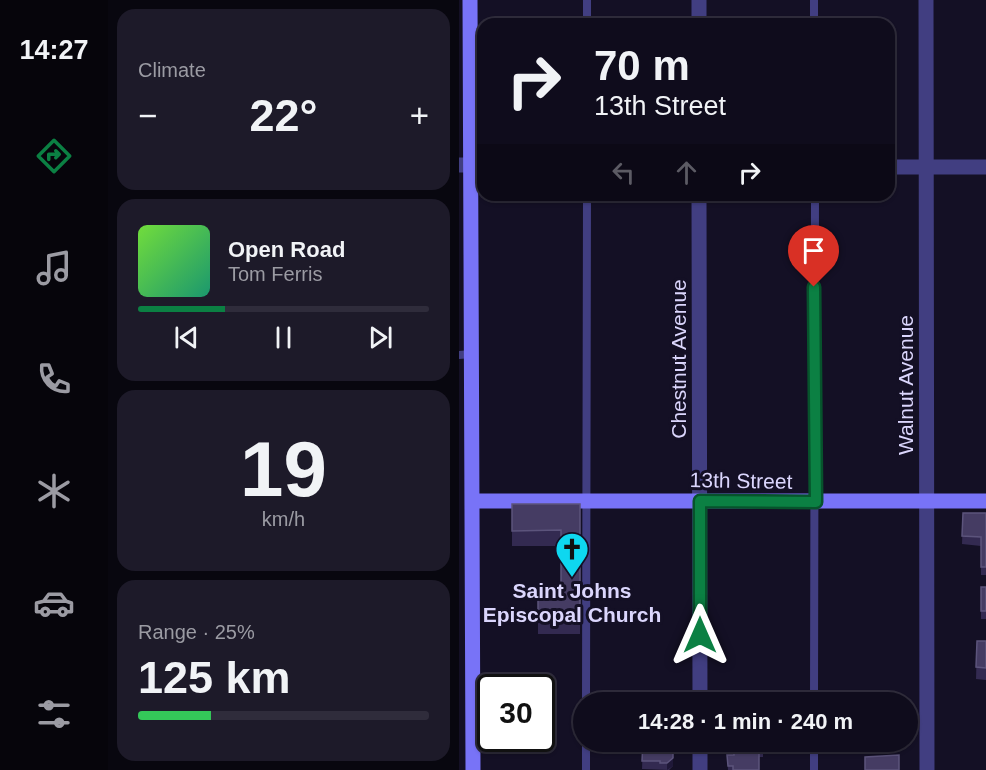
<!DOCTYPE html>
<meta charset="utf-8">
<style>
:root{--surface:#0f0c1c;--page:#1d1a29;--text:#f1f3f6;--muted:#9b9ba3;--line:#2f2c3b;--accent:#0b8043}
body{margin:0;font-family:Helvetica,sans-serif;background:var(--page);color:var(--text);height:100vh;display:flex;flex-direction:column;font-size:22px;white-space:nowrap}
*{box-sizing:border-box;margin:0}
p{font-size:20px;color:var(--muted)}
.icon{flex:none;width:33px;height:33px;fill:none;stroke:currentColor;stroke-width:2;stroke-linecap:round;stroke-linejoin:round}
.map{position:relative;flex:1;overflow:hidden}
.details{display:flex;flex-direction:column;gap:9px;padding:9px;background:#08070f;width:351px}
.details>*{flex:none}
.hud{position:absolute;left:18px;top:18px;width:418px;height:183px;border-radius:18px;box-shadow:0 2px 4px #0004,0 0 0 2px var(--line);background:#0f0c1c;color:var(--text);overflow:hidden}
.speed{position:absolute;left:18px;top:674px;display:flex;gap:12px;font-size:30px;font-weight:700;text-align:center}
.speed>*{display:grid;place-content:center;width:78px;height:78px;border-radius:50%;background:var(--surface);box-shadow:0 2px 4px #0004,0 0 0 2px var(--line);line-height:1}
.speed .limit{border:3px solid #111;border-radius:9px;background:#fff;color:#111}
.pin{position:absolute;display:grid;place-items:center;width:51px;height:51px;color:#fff;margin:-62px -26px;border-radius:50% 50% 50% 0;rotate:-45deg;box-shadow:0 0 6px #0007}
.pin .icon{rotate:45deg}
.me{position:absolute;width:66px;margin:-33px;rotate:0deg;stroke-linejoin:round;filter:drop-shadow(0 0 4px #0008)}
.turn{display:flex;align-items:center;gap:21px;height:126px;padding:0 18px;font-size:27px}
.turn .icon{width:78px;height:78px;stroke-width:2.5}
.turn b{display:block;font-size:42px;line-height:51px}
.lanes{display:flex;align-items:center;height:57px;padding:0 18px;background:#0003;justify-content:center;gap:30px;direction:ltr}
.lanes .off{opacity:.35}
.big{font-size:45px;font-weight:700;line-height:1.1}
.details .tile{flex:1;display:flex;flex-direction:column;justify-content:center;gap:9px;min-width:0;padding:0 21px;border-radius:18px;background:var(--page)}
.details .dial{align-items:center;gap:0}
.dial b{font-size:78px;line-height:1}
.song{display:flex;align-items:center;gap:18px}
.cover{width:72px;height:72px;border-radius:9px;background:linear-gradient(135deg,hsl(100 70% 55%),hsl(160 70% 35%))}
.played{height:6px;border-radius:3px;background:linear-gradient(90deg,var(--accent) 30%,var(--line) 30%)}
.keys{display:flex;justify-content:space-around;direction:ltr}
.heat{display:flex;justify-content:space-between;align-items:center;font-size:33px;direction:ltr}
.charge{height:9px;border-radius:4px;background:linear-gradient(90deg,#34c759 25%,var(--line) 0)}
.trip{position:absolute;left:114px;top:692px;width:345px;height:60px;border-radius:30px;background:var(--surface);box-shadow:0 2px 4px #0004,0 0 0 2px var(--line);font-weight:700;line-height:60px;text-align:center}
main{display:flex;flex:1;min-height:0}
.tabs{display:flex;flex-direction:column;width:108px;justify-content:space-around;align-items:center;background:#06050b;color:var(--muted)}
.tabs .icon{width:42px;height:42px}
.tabs .active{color:var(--accent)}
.tabs b{font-size:27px;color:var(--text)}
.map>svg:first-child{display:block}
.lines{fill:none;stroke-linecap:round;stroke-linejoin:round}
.lane{stroke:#413e81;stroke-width:8}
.street{stroke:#413e81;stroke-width:15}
.secondary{stroke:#7873f7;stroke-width:15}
.wall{fill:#332a51}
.shaded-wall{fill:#1f1838}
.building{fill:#453c63;stroke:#5c547c;stroke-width:1.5}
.route-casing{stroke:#07532c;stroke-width:15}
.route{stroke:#0b8043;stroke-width:10}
.labels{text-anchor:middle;stroke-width:6;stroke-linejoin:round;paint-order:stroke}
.street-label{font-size:21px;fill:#dbd6fd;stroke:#141025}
.poi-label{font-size:21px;font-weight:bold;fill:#dbd6fd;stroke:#141025}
</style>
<main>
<nav class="tabs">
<b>14:27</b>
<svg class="icon active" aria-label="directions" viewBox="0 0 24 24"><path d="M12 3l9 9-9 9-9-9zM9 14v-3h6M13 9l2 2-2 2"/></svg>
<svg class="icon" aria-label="music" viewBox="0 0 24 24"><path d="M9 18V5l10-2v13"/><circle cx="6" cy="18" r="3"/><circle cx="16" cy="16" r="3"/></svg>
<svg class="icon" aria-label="phone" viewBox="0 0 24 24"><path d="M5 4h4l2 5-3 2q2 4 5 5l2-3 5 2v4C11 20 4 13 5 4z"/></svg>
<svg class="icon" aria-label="climate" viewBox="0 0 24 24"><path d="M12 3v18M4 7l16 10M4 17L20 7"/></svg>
<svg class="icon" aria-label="car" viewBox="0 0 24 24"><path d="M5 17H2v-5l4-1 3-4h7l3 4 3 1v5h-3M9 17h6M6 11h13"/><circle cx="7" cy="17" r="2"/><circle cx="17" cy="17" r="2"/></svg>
<svg class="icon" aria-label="filters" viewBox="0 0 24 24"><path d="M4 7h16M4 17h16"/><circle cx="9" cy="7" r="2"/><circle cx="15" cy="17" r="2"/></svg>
</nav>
<section class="details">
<div class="tile"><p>Climate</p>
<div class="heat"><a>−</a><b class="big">22°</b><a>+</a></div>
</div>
<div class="tile">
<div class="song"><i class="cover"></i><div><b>Open Road</b><p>Tom Ferris</p></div></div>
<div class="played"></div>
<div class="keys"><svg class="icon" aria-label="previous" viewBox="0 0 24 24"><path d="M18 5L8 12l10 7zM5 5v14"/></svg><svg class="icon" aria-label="pause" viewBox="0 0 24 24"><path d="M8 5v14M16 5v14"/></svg><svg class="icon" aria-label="next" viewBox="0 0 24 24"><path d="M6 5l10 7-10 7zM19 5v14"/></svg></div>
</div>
<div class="tile dial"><b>19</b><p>km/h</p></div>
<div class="tile"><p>Range · 25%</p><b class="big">125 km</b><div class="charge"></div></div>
</section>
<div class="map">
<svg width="527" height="770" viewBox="0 0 527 770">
<rect width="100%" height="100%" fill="#141025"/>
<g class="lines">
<path class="lane" d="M128,0V24
M355,0V24
M0,355L12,354
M127,702L128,195
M355,702L356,195
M127,741V770
M355,770V741"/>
<path class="street" d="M240,0V24
M467,0L468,770
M0,165H24
M430,167H527
M240,195L241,702
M241,741V770"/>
<path class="secondary" d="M11,0L14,770
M13,501H527"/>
</g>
<path class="wall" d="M53,504H121V634H79V595H102V546H53Z
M504,513H527V575H522V546L503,544Z
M522,587H527V619H522Z
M518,641H527V680L517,679Z
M184,741H214V766L210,770L183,769Z
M304,741V757H300V770H269L268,755H275Z
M423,741H440V746H423Z"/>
<path class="shaded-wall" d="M214,741V766L208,770V763Z"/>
<path class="building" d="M53,504H121V618H79V595H102V530L53,531Z
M504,513H527V567H522V537L503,536Z
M522,587H527V611H522Z
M518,641H527V668L517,667Z
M186,696L215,697V702H186Z
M283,696H304V702H278V699L283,698Z
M424,697H441V702H424Z
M184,741H214V758L208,763H201V761H183Z
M275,741H304V748H300V770H274V766H269L268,755H275Z
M440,755V770H406V757Z"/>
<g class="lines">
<defs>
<path id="route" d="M241,635V501L357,502L355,287"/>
</defs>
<use href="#route" class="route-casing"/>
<use href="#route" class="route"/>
</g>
<defs>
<symbol id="church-pin" viewBox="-11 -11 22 30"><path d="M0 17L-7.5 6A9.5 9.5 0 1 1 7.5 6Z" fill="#0ed7f0" stroke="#141025"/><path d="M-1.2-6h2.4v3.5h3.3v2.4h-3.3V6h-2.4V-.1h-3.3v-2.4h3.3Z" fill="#111"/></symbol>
</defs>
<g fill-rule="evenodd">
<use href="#church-pin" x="94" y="530" width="38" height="52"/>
</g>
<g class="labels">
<g class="street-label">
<text transform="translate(220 359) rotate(-90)" y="7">Chestnut Avenue</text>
<text transform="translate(447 385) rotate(-90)" y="7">Walnut Avenue</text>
<text transform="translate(282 481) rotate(1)" y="7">13th Street</text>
</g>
<g class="poi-label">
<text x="113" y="598">Saint Johns<tspan x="113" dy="24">Episcopal Church</tspan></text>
</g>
</g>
</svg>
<div class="speed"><div class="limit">30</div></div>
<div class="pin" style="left:355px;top:287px;background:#d93025"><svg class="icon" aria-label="arrive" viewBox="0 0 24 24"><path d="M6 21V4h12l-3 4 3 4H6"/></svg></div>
<svg class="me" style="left:241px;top:635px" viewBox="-20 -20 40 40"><path d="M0-17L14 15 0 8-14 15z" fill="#0b8043" stroke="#fff" stroke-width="4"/></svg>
<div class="trip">14:28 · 1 min · 240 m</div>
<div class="hud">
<div class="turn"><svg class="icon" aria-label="right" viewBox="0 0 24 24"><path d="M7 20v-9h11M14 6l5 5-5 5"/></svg><div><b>70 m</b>13th Street</div></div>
<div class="lanes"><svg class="icon off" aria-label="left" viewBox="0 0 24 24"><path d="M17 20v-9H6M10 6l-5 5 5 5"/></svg><svg class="icon off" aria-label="ahead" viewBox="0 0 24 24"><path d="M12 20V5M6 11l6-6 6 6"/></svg><svg class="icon" aria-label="right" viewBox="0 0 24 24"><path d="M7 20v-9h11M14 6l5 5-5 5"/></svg></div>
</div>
</div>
</main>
